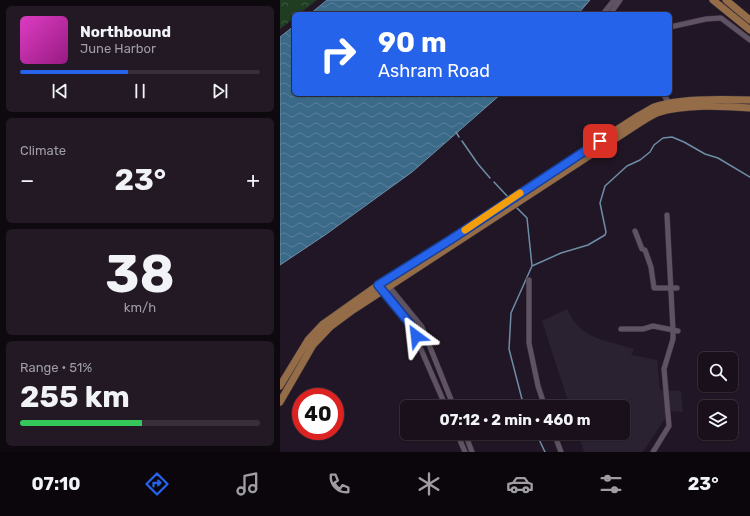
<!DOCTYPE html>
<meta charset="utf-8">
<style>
:root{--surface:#19101c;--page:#221925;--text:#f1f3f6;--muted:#9f9da3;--line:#37303b;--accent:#2563eb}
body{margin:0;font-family:Rubik,sans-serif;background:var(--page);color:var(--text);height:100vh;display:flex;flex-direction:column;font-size:15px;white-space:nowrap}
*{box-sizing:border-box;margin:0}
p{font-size:13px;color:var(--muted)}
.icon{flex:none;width:22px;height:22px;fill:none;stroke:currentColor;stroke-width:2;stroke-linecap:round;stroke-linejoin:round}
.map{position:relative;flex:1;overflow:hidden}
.drawer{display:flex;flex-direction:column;gap:6px;padding:6px;background:#0e090f;width:280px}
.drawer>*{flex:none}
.guide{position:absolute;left:12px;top:12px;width:380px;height:84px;border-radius:6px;box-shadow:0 1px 3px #0004,0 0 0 1px var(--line);background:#2563eb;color:#fff;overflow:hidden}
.buttons{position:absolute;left:418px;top:352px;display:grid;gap:8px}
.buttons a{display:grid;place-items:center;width:40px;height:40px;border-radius:6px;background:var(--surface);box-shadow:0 1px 3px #0004,0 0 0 1px var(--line);font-size:20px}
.speed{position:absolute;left:12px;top:388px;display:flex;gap:8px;font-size:20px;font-weight:700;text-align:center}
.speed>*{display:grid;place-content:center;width:52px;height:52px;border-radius:50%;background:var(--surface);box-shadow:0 1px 3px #0004,0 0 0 1px var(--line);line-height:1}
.speed .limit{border:6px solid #d22;background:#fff;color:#111}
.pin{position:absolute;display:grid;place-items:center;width:34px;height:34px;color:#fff;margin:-17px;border-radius:8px;box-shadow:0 2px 6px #0006}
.me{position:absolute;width:44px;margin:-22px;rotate:330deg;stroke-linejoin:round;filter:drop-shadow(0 0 3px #0008)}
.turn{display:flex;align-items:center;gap:14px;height:84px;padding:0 20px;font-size:18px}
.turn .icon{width:52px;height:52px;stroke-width:2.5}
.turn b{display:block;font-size:28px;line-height:34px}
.big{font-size:30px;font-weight:700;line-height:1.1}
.drawer .card{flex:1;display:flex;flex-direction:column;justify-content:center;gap:6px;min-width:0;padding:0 14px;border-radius:6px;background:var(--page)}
.drawer .dial{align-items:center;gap:0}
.dial b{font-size:52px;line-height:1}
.song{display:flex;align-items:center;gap:12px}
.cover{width:48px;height:48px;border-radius:6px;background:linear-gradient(135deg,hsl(310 70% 55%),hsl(310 70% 35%))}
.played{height:4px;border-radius:2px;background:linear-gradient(90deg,var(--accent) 45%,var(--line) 45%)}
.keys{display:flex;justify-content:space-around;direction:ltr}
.heat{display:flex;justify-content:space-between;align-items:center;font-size:22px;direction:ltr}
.charge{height:6px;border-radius:3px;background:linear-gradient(90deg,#34c759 51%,var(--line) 0)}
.trip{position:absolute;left:120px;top:400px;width:230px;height:40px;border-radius:6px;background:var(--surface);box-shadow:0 1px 3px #0004,0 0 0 1px var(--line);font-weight:700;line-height:40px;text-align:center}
.menu{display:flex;height:64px;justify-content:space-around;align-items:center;background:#0a060b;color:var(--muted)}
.menu .icon{width:28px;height:28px}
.menu .active{color:var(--accent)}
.menu b{font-size:18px;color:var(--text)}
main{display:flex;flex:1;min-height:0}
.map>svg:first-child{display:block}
.industrial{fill:#2b2231}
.forest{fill:url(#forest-crowns)}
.water{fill:url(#water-waves);stroke:#6e8da6}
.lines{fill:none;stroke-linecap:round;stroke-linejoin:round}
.stream{stroke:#6e8da6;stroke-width:1.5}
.minor-casing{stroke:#372f3a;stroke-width:6}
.major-casing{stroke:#372f3a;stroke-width:8}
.minor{stroke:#5f5263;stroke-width:5}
.major{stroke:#946c47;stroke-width:7}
.route-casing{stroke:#184099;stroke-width:10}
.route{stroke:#2563eb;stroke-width:7}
.slow{stroke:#f59e0b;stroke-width:7}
</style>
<main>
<section class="drawer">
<div class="card">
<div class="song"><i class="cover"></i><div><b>Northbound</b><p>June Harbor</p></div></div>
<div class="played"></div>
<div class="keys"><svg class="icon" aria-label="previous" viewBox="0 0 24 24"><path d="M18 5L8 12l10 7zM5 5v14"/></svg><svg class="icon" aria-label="pause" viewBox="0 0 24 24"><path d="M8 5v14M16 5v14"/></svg><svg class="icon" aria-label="next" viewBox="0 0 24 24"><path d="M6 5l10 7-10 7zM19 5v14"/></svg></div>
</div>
<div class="card"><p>Climate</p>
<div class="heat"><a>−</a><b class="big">23°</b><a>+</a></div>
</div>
<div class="card dial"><b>38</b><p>km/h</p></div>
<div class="card"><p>Range · 51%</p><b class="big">255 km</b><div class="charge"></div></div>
</section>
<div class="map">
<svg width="470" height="452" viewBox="0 0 470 452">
<defs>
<pattern id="forest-crowns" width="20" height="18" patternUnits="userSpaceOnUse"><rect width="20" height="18" fill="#203d22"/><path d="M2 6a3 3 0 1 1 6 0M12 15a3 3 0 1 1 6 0" fill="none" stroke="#405942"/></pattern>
<pattern id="water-waves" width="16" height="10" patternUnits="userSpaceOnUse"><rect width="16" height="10" fill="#3b6a89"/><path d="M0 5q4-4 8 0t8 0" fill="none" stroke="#577f9a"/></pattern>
</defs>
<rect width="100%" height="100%" fill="#211625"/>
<path class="industrial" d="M287,309L291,317L299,327L308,334L319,339L354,349L351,355L377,360L380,390L401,391L403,412L390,411L363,452H304L298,433H343V407H290L262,321Z"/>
<path class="forest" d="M0,0H37L19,14H14V18L0,29Z"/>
<path class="water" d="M47,0H310L298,14H30Z
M14,26V94H221L132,172L45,235L0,265V37Z"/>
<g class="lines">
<path class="stream" d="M176,132L179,137
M182,141L198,164L210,178
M214,182L228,197
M236,207L247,218L252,266L231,313L229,349L244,407
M252,266L281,253L308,245L325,235L326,232L320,203L325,186L347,166L360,160L370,152L374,145L383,138L392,137L404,142L425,154L438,158L470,177
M256,433L265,452"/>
<defs>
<path id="minor" d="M323,14L334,0
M330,14L340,0
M390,27L426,19L441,18L470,40
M383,94L390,104
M355,231L362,249L365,250L371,267L374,288H397
M249,280V343L258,386L265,407
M107,284L142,327L174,407
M101,288L130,324L166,407
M341,329H363L373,326L398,331
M177,433L185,452
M185,433L192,452
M274,433L281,452
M373,452L389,426L384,369L393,339V330L387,215"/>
<path id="major" d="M433,0L470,30
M446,0L470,20
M0,386L28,340L43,324L98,285L169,240L256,182L358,116C363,113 369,110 374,107C398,98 444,99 470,100
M0,402L33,345L50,327L73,310L361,122C366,119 372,115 377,113C404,104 442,106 470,108"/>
</defs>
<use href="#minor" class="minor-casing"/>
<use href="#major" class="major-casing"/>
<use href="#minor" class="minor"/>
<use href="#major" class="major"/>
</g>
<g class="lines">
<defs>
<path id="route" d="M136,336L130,324L98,285L170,240L320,141"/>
</defs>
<use href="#route" class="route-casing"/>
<use href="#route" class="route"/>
<path class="slow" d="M185,230L240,193"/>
</g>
</svg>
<div class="buttons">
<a><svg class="icon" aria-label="search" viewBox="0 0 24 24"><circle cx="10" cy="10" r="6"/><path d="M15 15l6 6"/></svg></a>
<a><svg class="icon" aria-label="layers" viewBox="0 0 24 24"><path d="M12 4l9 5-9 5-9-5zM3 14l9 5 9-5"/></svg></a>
</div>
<div class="speed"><div class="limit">40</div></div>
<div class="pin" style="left:320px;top:141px;background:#d93025"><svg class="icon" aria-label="arrive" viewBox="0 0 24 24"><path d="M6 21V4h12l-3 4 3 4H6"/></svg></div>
<svg class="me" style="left:136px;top:336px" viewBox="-20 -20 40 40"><path d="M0-17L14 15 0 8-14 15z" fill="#2563eb" stroke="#fff" stroke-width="4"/></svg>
<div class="trip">07:12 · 2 min · 460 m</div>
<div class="guide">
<div class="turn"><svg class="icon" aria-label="right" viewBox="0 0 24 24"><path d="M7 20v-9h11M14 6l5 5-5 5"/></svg><div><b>90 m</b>Ashram Road</div></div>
</div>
</div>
</main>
<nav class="menu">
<b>07:10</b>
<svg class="icon active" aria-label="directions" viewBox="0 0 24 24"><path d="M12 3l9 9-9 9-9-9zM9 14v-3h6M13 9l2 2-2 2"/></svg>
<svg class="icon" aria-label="music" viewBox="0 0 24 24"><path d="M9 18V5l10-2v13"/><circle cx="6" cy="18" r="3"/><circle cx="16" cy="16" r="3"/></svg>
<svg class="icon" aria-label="phone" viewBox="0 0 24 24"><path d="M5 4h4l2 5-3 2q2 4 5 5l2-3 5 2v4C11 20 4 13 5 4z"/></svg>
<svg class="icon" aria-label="climate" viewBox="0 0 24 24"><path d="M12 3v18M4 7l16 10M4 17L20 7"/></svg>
<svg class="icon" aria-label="car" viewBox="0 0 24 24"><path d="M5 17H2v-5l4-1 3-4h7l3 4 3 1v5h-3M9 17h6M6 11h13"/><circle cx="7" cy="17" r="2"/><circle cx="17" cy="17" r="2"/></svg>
<svg class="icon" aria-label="filters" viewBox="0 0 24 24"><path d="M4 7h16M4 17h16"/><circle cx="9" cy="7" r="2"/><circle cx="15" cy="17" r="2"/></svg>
<b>23°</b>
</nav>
